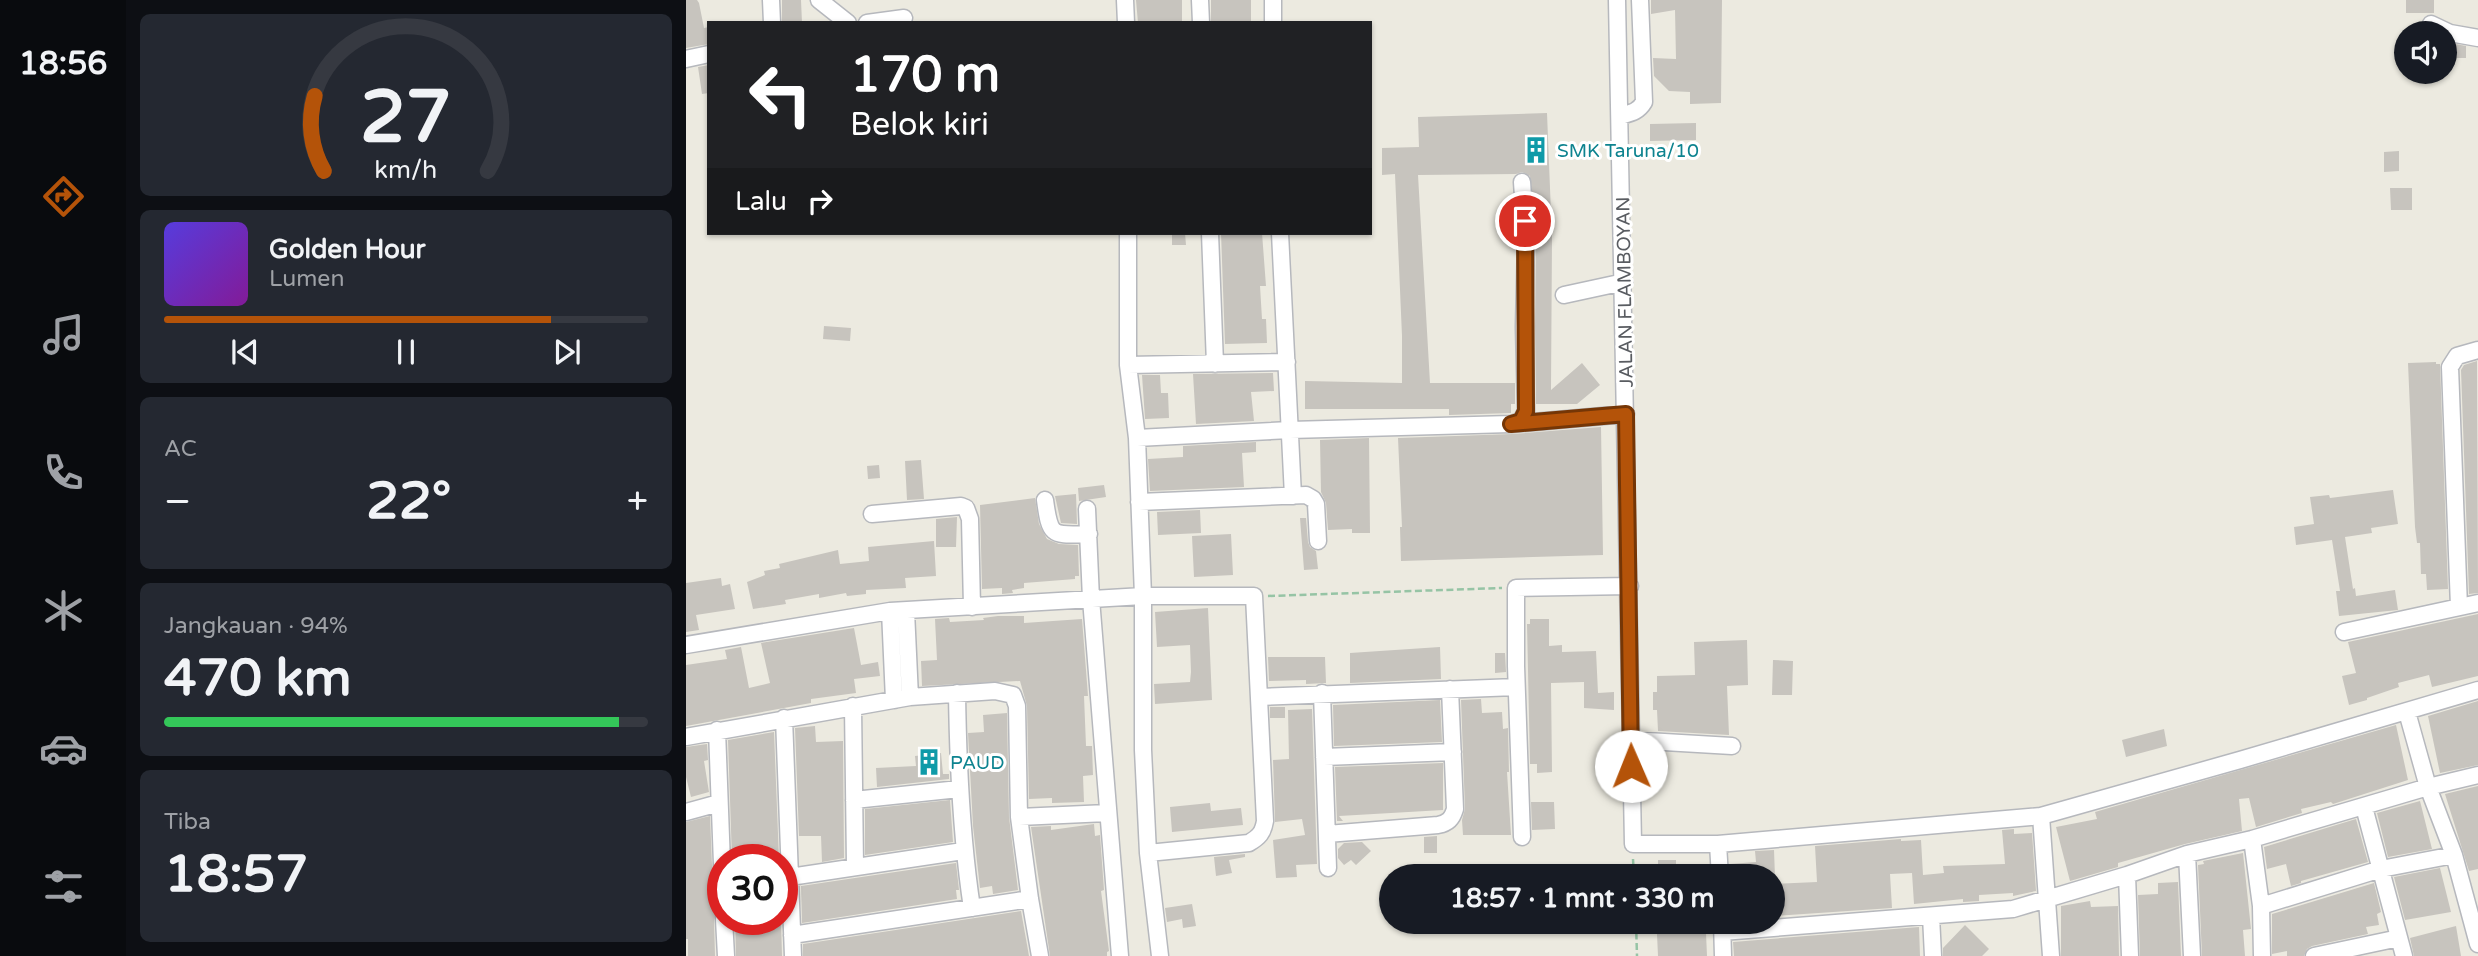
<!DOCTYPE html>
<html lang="id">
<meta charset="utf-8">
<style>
:root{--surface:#171b24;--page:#242831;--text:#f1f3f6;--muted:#9ea1a6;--line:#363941;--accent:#b45309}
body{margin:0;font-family:"Varela Round",sans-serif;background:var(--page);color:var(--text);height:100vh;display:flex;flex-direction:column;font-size:26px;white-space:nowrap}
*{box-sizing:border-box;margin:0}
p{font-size:23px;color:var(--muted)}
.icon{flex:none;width:38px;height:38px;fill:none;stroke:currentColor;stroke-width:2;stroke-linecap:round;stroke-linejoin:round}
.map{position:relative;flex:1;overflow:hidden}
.drawer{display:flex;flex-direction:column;gap:14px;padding:14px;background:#0d0f14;width:560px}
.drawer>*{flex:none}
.banner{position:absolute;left:21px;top:21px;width:665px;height:214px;border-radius:0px;box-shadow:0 2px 5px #0004;background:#202124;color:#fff;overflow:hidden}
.controls{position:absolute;left:1708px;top:21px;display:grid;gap:14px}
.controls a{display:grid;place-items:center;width:63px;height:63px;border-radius:50%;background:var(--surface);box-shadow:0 2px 5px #0004;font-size:35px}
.speed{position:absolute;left:21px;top:844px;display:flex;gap:14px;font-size:35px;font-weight:700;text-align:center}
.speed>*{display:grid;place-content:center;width:91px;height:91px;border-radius:50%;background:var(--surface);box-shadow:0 2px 5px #0004;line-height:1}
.speed .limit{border:10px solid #d22;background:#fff;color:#111}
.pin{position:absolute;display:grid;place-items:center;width:60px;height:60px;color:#fff;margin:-30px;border:4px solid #fff;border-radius:50%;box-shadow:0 2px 7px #0007}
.me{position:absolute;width:77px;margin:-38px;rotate:359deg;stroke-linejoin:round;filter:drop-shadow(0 0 5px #0008)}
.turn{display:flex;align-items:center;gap:24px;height:147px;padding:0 28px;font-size:32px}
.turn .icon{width:91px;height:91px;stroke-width:2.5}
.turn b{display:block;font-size:49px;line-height:60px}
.then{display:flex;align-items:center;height:66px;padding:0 28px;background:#0003;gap:14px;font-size:26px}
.big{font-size:52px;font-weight:700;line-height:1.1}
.drawer .tile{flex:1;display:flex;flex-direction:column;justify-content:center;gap:10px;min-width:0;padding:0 24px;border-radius:10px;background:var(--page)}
.drawer .dial{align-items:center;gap:0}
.dial svg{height:182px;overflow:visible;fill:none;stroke:var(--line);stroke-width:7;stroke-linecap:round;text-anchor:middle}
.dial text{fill:var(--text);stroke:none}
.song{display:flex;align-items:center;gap:21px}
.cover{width:84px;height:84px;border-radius:10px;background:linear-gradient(135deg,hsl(250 70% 55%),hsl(290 70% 35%))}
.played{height:7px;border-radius:4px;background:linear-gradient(90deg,var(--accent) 80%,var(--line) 80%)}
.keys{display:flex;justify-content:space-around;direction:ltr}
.heat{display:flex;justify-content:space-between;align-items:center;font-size:38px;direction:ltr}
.charge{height:10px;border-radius:5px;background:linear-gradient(90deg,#34c759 94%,var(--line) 0)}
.trip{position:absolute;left:693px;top:864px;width:406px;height:70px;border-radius:35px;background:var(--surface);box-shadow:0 2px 5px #0004;font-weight:700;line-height:70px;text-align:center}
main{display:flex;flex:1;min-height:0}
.menu{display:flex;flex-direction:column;width:126px;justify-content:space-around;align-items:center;background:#090b0e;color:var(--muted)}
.menu .icon{width:49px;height:49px}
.menu .on{color:var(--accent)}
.menu b{font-size:32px;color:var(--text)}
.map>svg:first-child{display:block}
.building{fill:#c7c4be}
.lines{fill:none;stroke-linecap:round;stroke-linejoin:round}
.minor-casing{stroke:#b6b8bd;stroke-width:19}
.path{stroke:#96c4a5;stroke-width:2.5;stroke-dasharray:7 3.5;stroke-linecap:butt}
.minor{stroke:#fff;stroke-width:16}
.route-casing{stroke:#753606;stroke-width:18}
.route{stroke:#b45309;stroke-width:12}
.labels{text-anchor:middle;stroke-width:6;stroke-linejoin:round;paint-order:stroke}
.culture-label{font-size:19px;fill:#0d838f;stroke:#fff;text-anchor:start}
.street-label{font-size:19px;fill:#595c61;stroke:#fff}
</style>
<main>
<nav class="menu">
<b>18:56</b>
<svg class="icon on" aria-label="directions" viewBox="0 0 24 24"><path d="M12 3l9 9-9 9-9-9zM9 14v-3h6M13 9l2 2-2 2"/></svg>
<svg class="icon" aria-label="music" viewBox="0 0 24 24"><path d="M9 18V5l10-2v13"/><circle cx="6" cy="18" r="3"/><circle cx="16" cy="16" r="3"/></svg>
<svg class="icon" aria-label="phone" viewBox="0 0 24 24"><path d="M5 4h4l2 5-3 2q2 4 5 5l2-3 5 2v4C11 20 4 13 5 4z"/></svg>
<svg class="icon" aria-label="climate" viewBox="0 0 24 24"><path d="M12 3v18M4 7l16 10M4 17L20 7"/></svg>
<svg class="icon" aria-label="car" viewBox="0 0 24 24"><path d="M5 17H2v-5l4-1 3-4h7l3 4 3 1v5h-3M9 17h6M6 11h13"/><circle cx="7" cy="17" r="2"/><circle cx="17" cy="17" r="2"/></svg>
<svg class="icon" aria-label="filters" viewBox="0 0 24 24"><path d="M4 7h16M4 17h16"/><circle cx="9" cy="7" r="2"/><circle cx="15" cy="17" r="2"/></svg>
</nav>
<section class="drawer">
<div class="tile dial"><svg viewBox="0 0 100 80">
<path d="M14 69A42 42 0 1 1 86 69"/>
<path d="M14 69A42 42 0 0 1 10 36" stroke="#b45309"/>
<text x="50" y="56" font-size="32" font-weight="700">27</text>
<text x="50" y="72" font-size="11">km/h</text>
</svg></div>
<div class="tile">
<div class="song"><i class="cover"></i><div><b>Golden Hour</b><p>Lumen</p></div></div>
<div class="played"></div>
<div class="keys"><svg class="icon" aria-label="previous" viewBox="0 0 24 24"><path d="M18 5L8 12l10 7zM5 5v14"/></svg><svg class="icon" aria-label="pause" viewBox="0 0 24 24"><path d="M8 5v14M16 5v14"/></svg><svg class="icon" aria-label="next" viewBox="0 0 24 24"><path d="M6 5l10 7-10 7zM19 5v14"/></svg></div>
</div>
<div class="tile"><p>AC</p>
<div class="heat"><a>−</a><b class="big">22°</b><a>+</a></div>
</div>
<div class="tile"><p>Jangkauan · 94%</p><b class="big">470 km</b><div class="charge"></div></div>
<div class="tile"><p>Tiba</p><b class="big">18:57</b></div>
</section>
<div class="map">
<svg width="1792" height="956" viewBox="0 0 1792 956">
<rect width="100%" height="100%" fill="#eceae0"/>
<path class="building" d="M0,0H11L13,3L18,28L23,27V44L0,48Z
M96,0H115L116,23H96Z
M450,0H496V23H452Z
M525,0H565V23H525Z
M965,0H1036L1035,103L1004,104V92L983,91L968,76L967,58L990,59L989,10L965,14Z
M1720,0H1748V13H1720Z
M1759,42L1780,46V58H1759Z
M23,65V93L16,94L12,67Z
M861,113L866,238L865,390L896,363L914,385L891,404H850L849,327L850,240L844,176L836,172L830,174L732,175L744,383H829V404H825V413L763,415V409H619V381L716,383V336L709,174L696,175V148L733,147L732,117Z
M1010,123V140L964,141V124Z
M1713,151V171L1698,172V152Z
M1704,188H1726V210H1705Z
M486,233H499L500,245H486Z
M535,233H576L580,286H574L576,319H580L581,343L539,344Z
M138,326L165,328L164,341L137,339Z
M1791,361L1792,593L1783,594L1775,370L1778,365Z
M1750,362V364H1754L1762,589L1741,590L1740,574H1735L1734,543H1731L1729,527L1722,363Z
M587,373L588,391L565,392L568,421L510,424L507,374Z
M456,375H474L475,393H482L483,418L459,419Z
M915,427L917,555L715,561L714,527H716L712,438L826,434Z
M683,438L684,533H666V529L642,530L640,503L635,492L634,440Z
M570,442V452L556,453L558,487L464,491L462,459L497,457V446Z
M235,460L238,499L221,500L219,461Z
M193,465L194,478L182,479L181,466Z
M418,485L420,497L393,501L392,488Z
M1707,490L1712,524L1685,528L1686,533L1659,537L1667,589L1669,588L1670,596L1709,590L1712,610L1653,616L1650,591H1654L1646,540L1610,545L1608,527L1628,524L1624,497L1643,495L1644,498Z
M390,494L391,524L375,523L369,496Z
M349,498L353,524L361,539L373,544L392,545L393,576H389V579L338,583V588L326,590L327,593L316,594V588L296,589L294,505Z
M514,510L515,533L472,535L471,512Z
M271,517L270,547H250V519Z
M614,518H620L622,542L624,547L630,551L632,569L618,570Z
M545,534L547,575L508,577L506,536Z
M248,541L250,576L219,578L220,588L180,590V594L161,596L160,593L133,598V594L99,600L100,604L67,609L61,582L79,575L78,571L94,568L93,564L152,550L154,564L183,561L182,547Z
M35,578L36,586L44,584L49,609L10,615L13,630L0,632V583Z
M522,608L526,700L469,704L468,684L504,682L505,672L504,645L471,647L469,612Z
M1792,614V676L1746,687L1743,675L1712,683L1713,687L1681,698V700L1663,705L1656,676L1670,673L1662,642Z
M312,616H338V623L396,619L402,696H398L400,746H406L407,775L397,776L398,802L366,803V798L343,799L341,706L334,681L236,686L235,661L251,660L249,619L263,618L264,622L298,620L297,618Z
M844,619H863V646L876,645V652L910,651L912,693L928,692V710L898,708V682L865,683L866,772L851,773V764H844L841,624H844Z
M168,628L175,665L192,662L194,676L168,679L170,693L125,699V703L0,726V665L41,659L39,650L55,647L63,688L84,683L75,643Z
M1061,640L1062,685L1041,686L1043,735L972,731L971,710H967V692H971V676L1009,675L1008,642Z
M754,647L755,679L664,683V653Z
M809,653H819L820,672L809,673Z
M582,657H639L640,683L620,684V680L583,681Z
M1087,660L1107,661L1106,695H1086Z
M795,699L796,713L816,712L817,729L822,728L823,772H821L825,835H777L776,820L779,809L775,700Z
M754,700L756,742L648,746L647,705Z
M1792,701V765L1754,773L1742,716Z
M584,707H599V718H584Z
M626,709L631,864L610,865L611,877L590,878L587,840L619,835L616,819L589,822L587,760L603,759L602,710Z
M321,713L323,817L332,890L307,894L306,886L294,888L287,826L282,733L298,732L297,715Z
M1710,725L1722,780L1647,804L1645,802L1615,809L1616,813L1570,827L1563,798L1553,799L1556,831L1499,844L1432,863V867L1384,881L1370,827L1411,819L1409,812Z
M129,726L130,742L157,741L158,858L136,862L135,836H113L109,728Z
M1478,729L1481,746L1440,757L1436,740Z
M88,732L93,859H46L42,740Z
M21,744L22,760L18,761L23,792L5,797L0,777V747Z
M255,753L257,774H263V779L191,787L190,768L230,766L229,756Z
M757,763V810L653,816L657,821H651L649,767Z
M1792,786V869L1783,871L1759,794Z
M264,800L267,842L179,855V809Z
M1734,801L1746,849L1702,857L1691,813Z
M868,802L869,829L846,830L845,802Z
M524,803L525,811L555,808L557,825L486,832L484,807Z
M24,816L27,891L28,908H31V911L28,920L29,956H2V939H0V822Z
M1670,819L1682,862L1615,881V883L1605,886L1600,864L1581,869L1578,847Z
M408,824L409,836L414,835L418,890L415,891L423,951L421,952V956H364L345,827L365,826V830Z
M1328,829V834L1346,833L1350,891L1327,896V893L1293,895V901L1277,902V899L1228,904L1226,873L1204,874L1206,908L1087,916V884L1131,882L1129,846L1215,839V841L1235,840L1237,875L1258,873L1257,866L1319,864L1316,830Z
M751,836V853H738V837Z
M676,842L685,851L670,865L665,860L658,865L652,858V849L658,843Z
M1088,850L1089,877H1044V864L1070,862L1069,851Z
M1557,853L1565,929L1557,930L1559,956H1516L1512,865L1518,864L1517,861Z
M559,854V857L543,860L546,873L530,876L528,857Z
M972,860H990V877H972Z
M270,863L273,890H270L271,899L116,923L115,886Z
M1754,868L1765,912L1719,920L1708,877Z
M1492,882L1495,956H1454L1452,895L1472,894V883Z
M1688,883L1695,912L1691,914L1693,925L1680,927L1682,934L1626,946L1621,949L1618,956H1601V951L1586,954V914Z
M1404,901L1405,907L1432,906L1433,956H1375V906Z
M506,904L510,926L497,928L496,919L481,922L479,908Z
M335,911L343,956H117V944Z
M49,919H95L96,956H50Z
M967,922H1024V933H1020L1021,956H972L971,934H967Z
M1279,925L1303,949L1296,956H1257V948Z
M1770,926L1775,956H1728L1724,938Z
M1233,927L1234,956H1048L1047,942Z"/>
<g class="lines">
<defs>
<path id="minor" d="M85,0L86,23
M133,0L162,23
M439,0L440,23
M514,0L515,23
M587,0V23
M931,0L947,844H1032L1034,877
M181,23L218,18
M1745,24L1764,33L1792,38
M0,59L23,54
M934,116C945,113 952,112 958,102L954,0
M442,233V365L451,438L457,596V750L462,853L474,956
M524,233L529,364
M594,233L607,496
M878,295L938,282
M442,365L601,362
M825,424L835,421L840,411L838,327L840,241L836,182
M451,438L604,430L825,424L940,414
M359,500C364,538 366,535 403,534
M453,502L620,495L627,499L630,504L632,541
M401,509L405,599L434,956
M186,514L275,506L280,508L284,519L286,607
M1773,607L1764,367L1771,356L1792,350
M204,611L208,700
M220,611L224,697
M1658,632L1792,603
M0,645L204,611L457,596H568L579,821C577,833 573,837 563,843L462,853
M271,693C272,765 275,836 286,908
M636,693L642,868
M573,697L830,687
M167,706L169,866
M1721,712L1742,787L1768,855L1792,944
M98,718L107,956
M31,730L37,891
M0,737L224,697L309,691L327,695L331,706L333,817L344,899L354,956
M944,740L1046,746
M638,757L767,752
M168,800L273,789
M1678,807L1718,956
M0,812L33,803
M1355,816L1365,956
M333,817L421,813
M641,834L752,825C762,823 766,819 769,809L764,689
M836,837L830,666V588L944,586
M1566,839L1575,906L1576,956
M1032,844L1355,816L1554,760L1792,690
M1501,854L1506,956
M1441,875L1444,956
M104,877L277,851
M1575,906L1695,869L1768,855
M1245,916L1247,956
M38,919L40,956
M1036,922L1037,956
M1036,932L1327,909L1441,875L1501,854L1566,839L1742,787L1792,775
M106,935L344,899
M1628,956L1713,938"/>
</defs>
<use href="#minor" class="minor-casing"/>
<path class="path" d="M582,596L816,588
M947,859L948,877
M950,922L951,956"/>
<use href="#minor" class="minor"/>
</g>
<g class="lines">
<defs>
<path id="route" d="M839,221L840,411L835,421L825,424L940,414L945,766"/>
</defs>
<use href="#route" class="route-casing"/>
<use href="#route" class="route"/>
</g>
<defs>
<symbol id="building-bare" viewBox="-9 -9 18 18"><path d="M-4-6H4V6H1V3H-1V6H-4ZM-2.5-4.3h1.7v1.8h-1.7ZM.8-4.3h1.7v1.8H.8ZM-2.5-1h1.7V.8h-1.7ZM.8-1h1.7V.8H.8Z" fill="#0f9aa8" stroke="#fff" stroke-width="2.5" paint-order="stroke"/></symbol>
</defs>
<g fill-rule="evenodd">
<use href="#building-bare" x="831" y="131" width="38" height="38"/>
<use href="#building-bare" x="224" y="743" width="38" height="38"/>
</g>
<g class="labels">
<g class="culture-label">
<text x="871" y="157">SMK Taruna/10</text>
<text x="264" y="769">PAUD</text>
</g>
<g class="street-label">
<text transform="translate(938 292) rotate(-91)" y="7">JALAN FLAMBOYAN</text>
</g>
</g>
</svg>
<div class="controls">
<a><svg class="icon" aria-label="sound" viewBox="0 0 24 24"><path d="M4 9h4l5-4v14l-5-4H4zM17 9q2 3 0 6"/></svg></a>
</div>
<div class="speed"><div class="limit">30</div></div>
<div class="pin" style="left:839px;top:221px;background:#d93025"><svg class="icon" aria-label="arrive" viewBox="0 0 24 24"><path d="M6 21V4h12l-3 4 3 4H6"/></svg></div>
<svg class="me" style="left:945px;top:766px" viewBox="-20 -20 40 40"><circle r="19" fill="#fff"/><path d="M0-13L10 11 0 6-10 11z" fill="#b45309"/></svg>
<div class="trip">18:57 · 1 mnt · 330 m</div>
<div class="banner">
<div class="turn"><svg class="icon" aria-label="left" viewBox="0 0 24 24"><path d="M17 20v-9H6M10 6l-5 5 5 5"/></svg><div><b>170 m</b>Belok kiri</div></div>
<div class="then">Lalu<svg class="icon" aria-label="right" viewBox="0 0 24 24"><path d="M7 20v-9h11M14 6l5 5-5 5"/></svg></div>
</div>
</div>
</main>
